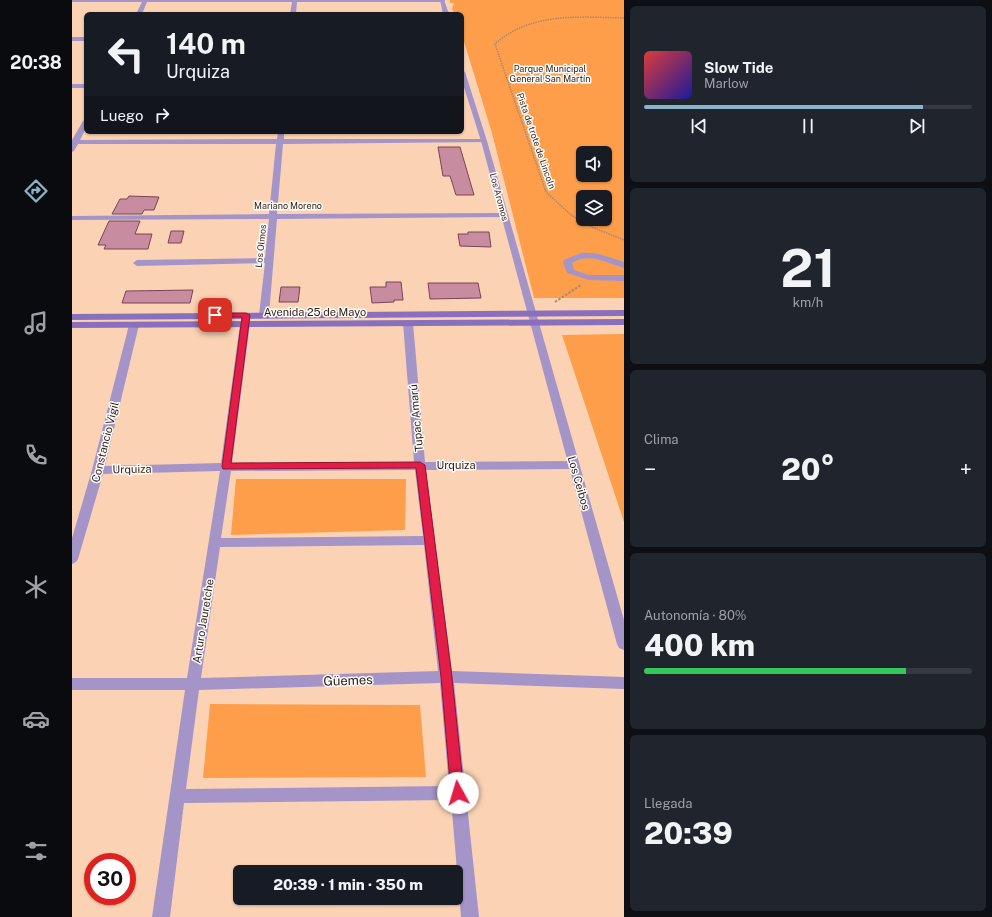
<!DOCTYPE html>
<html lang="es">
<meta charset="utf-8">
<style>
:root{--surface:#171b24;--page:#20242c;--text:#f1f3f6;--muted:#9ea1a6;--line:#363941;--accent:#87b4cb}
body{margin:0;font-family:"Public Sans",sans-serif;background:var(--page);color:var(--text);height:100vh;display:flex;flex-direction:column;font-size:15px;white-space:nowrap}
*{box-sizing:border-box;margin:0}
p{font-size:13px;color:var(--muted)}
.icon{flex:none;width:22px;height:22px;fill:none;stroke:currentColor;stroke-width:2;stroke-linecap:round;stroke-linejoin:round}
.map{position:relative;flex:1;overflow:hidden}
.sheet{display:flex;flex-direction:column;gap:6px;padding:6px;background:#0d0f14;width:368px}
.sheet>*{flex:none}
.top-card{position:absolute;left:12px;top:12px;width:380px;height:122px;border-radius:6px;box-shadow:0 1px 3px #0004;background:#171b24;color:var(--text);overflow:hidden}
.buttons{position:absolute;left:504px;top:146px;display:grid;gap:8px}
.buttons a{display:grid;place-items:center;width:36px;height:36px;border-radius:6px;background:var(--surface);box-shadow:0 1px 3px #0004;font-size:20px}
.speed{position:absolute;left:12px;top:853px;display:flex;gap:8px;font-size:20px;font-weight:700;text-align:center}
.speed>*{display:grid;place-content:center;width:52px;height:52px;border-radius:50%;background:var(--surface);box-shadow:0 1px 3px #0004;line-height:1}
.speed .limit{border:6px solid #d22;background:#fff;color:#111}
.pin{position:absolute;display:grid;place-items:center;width:34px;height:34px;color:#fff;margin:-17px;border-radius:8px;box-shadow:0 2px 6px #0006}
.me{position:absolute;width:44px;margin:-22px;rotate:354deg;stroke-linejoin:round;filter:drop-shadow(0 0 3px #0008)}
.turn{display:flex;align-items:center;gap:14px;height:84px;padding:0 16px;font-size:18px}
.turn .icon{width:52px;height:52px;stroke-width:2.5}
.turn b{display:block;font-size:28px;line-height:34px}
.then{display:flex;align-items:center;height:38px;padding:0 16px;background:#0003;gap:8px;font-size:15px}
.big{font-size:30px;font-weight:800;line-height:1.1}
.sheet .tile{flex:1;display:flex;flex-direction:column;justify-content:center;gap:6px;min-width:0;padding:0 14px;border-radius:6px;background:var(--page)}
.sheet .dial{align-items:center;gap:0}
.dial b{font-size:52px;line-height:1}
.song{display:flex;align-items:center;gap:12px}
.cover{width:48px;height:48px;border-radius:6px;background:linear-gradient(135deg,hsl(0 70% 55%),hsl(240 70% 35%))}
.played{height:4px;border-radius:2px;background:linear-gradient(90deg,var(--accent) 85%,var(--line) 85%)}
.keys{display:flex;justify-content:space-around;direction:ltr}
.heat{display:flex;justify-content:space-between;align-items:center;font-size:22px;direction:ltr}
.charge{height:6px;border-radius:3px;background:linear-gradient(90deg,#34c759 80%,var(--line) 0)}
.trip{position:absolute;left:161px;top:865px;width:230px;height:40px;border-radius:6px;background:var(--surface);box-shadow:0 1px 3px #0004;font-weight:800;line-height:40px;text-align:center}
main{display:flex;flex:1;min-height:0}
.tabs{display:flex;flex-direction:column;width:72px;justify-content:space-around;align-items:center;background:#090b0e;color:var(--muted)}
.tabs .icon{width:28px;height:28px}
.tabs .current{color:var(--accent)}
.tabs b{font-size:18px;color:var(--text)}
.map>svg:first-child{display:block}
.green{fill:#fe9e4b;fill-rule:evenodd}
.building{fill:#c78c9f;stroke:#794456}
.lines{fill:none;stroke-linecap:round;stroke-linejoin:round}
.path-far1{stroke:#a88870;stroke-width:1.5;stroke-dasharray:1.5 1;stroke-linecap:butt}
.path{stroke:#a88870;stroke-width:2;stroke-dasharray:2.5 1.5;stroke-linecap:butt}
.minor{fill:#a494c8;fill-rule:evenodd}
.tertiary{fill:#a494c8;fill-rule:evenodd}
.secondary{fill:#8a70bc;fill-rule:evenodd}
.route{fill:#e11d48;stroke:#92132f}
.labels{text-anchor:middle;stroke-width:3;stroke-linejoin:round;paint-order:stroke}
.far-park-label{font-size:9px;fill:#382515;stroke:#fdfdfd}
.far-street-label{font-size:9px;fill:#301d0f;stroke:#fdfdfd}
.street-label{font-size:11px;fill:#301d0f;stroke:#fdfdfd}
.near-street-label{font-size:13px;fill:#301d0f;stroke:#fdfdfd}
</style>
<main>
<nav class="tabs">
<b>20:38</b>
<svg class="icon current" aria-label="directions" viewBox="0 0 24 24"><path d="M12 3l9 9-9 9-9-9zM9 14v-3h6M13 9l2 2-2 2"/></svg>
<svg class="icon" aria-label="music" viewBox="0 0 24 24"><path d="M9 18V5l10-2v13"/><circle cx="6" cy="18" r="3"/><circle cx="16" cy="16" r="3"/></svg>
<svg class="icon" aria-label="phone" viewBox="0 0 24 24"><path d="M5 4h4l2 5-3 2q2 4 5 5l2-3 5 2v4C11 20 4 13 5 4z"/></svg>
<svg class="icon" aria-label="climate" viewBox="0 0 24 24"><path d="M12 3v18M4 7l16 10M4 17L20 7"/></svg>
<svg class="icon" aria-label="car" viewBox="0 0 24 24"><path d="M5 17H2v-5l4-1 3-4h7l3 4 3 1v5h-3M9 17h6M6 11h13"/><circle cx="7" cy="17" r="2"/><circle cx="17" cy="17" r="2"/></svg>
<svg class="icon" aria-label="filters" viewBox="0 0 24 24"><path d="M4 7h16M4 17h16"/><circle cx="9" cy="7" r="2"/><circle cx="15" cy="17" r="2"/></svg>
</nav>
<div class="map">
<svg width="552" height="917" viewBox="0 0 552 917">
<rect width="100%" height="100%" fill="#fbd3b4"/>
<path class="green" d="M378,0H552V298H462L420,133L390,35V14H383L380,9L382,3H378ZM511,153H533V175H511ZM511,197H533V219H511Z
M552,334V522L490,335Z
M164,479H334L333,530L159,535Z
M138,704L348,705L354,777L131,778Z"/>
<path class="building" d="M366,147H388L402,195H384L378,176H371Z
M57,196L87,197L82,210H72L70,214H40L48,199H55Z
M37,221H68L63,234H80L76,249H32L34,245H26Z
M99,231H112L109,243H96Z
M396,232H417L419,247L388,246L386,234H396Z
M314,282H329L331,300H322V302L300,303L298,287H314Z
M356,283H406L409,298L358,299Z
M209,287H228L226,302H207Z
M121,290L118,303H50L54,291Z"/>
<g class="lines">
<path class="path-far1" d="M552,18C508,17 458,12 423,44L474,192L499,215L520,227L552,240"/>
<path class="path" d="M483,302L509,285"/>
<path class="minor" d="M0,0H373V1L371,2H225L224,14H218L220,2H75L70,14H64L70,2H0Z
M0,37H14V41H0Z
M0,84H14V88H0Z
M14,119V128L8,140L205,139L206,132H212V139H412L415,141L414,142L211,144L205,214L432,213L436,215L432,217L205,219L197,315L192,318L187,315L193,263L65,266L61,263L65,260L193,258L197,219L0,220V216L197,214L204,144H6L2,151L0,152V140L11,121Z
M509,253C524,252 538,257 552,262V268C534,263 518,252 500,263L502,270L517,275H552V281L517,280L495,273L491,262L492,260Z
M336,320L341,323L353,462L501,461L507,465L501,469L354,470L380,671L552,677V689L382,683L407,917H389L379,800L112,803L98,917H80L113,690H0V678H115L148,471L31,474L6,559L4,562L0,564V538L20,470L57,325L62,322L67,325L33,466L149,463L168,324L173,321L178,324L160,463L342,462L331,323ZM343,470L351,536L149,538L159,471ZM352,545L366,671L129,678L148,547ZM368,683L377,786L114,789L127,690Z"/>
<path class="tertiary" d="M368,0H372L377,14H371Z
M390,70L393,72L415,141L552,620V650L547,648L545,644L409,141L390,81Z"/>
<path class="secondary" d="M552,310V316L0,320V314Z
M552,319V325L0,328V322Z"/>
</g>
<path class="route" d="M174,313L178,315L159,463L348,462L353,465L380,677L392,793L390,797L386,799L381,797L379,793L369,677L344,468L151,469L150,467L170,317H143L139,315L143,313Z"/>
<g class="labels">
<g class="far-park-label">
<text x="478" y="72">Parque Municipal<tspan x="478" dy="10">General San Martín</tspan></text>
</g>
<g class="far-street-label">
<text transform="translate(464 141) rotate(71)" y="3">Pista de trote de Lincoln</text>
<text transform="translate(427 197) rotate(75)" y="3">Los Aromos</text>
<text x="216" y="209">Mariano Moreno</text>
<text transform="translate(189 246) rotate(-84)" y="3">Los Olmos</text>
</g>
<g class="street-label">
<text x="243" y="316">Avenida 25 de Mayo</text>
<text transform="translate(344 418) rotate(-95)" y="4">Tupac Amarú</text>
<text transform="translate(33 442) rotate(-76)" y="4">Constancio Vigil</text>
<text x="384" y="469">Urquiza</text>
<text transform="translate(60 469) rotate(-1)" y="4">Urquiza</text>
<text transform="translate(507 483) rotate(74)" y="4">Los Ceibos</text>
<text transform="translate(131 621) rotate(-81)" y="4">Arturo Jauretche</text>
</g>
<g class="near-street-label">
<text transform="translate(276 680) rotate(-2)" y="5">Güemes</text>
</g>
</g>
</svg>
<div class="buttons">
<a><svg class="icon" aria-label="sound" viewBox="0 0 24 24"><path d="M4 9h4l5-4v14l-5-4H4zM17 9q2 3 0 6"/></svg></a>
<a><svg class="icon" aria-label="layers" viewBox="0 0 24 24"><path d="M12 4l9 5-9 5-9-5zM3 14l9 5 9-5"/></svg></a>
</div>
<div class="speed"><div class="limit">30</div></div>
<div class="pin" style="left:143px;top:315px;background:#d93025"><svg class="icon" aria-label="arrive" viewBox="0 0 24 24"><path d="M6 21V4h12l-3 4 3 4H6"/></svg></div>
<svg class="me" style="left:386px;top:793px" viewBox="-20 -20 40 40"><circle r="19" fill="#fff"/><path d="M0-13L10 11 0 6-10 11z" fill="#e11d48"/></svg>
<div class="trip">20:39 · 1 min · 350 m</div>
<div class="top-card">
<div class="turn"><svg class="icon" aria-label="left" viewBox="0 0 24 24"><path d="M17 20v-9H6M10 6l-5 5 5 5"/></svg><div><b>140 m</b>Urquiza</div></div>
<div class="then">Luego<svg class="icon" aria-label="right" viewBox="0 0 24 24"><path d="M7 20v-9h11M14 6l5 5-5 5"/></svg></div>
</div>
</div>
<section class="sheet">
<div class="tile">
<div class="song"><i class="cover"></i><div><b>Slow Tide</b><p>Marlow</p></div></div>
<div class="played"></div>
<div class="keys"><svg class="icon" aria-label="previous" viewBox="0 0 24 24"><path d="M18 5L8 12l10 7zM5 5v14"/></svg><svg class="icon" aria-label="pause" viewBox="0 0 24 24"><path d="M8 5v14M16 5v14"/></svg><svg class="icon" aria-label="next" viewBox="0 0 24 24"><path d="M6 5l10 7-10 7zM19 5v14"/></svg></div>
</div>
<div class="tile dial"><b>21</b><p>km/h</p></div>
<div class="tile"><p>Clima</p>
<div class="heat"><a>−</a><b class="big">20°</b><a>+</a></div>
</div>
<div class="tile"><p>Autonomía · 80%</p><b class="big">400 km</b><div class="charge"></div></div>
<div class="tile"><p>Llegada</p><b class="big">20:39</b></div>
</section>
</main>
